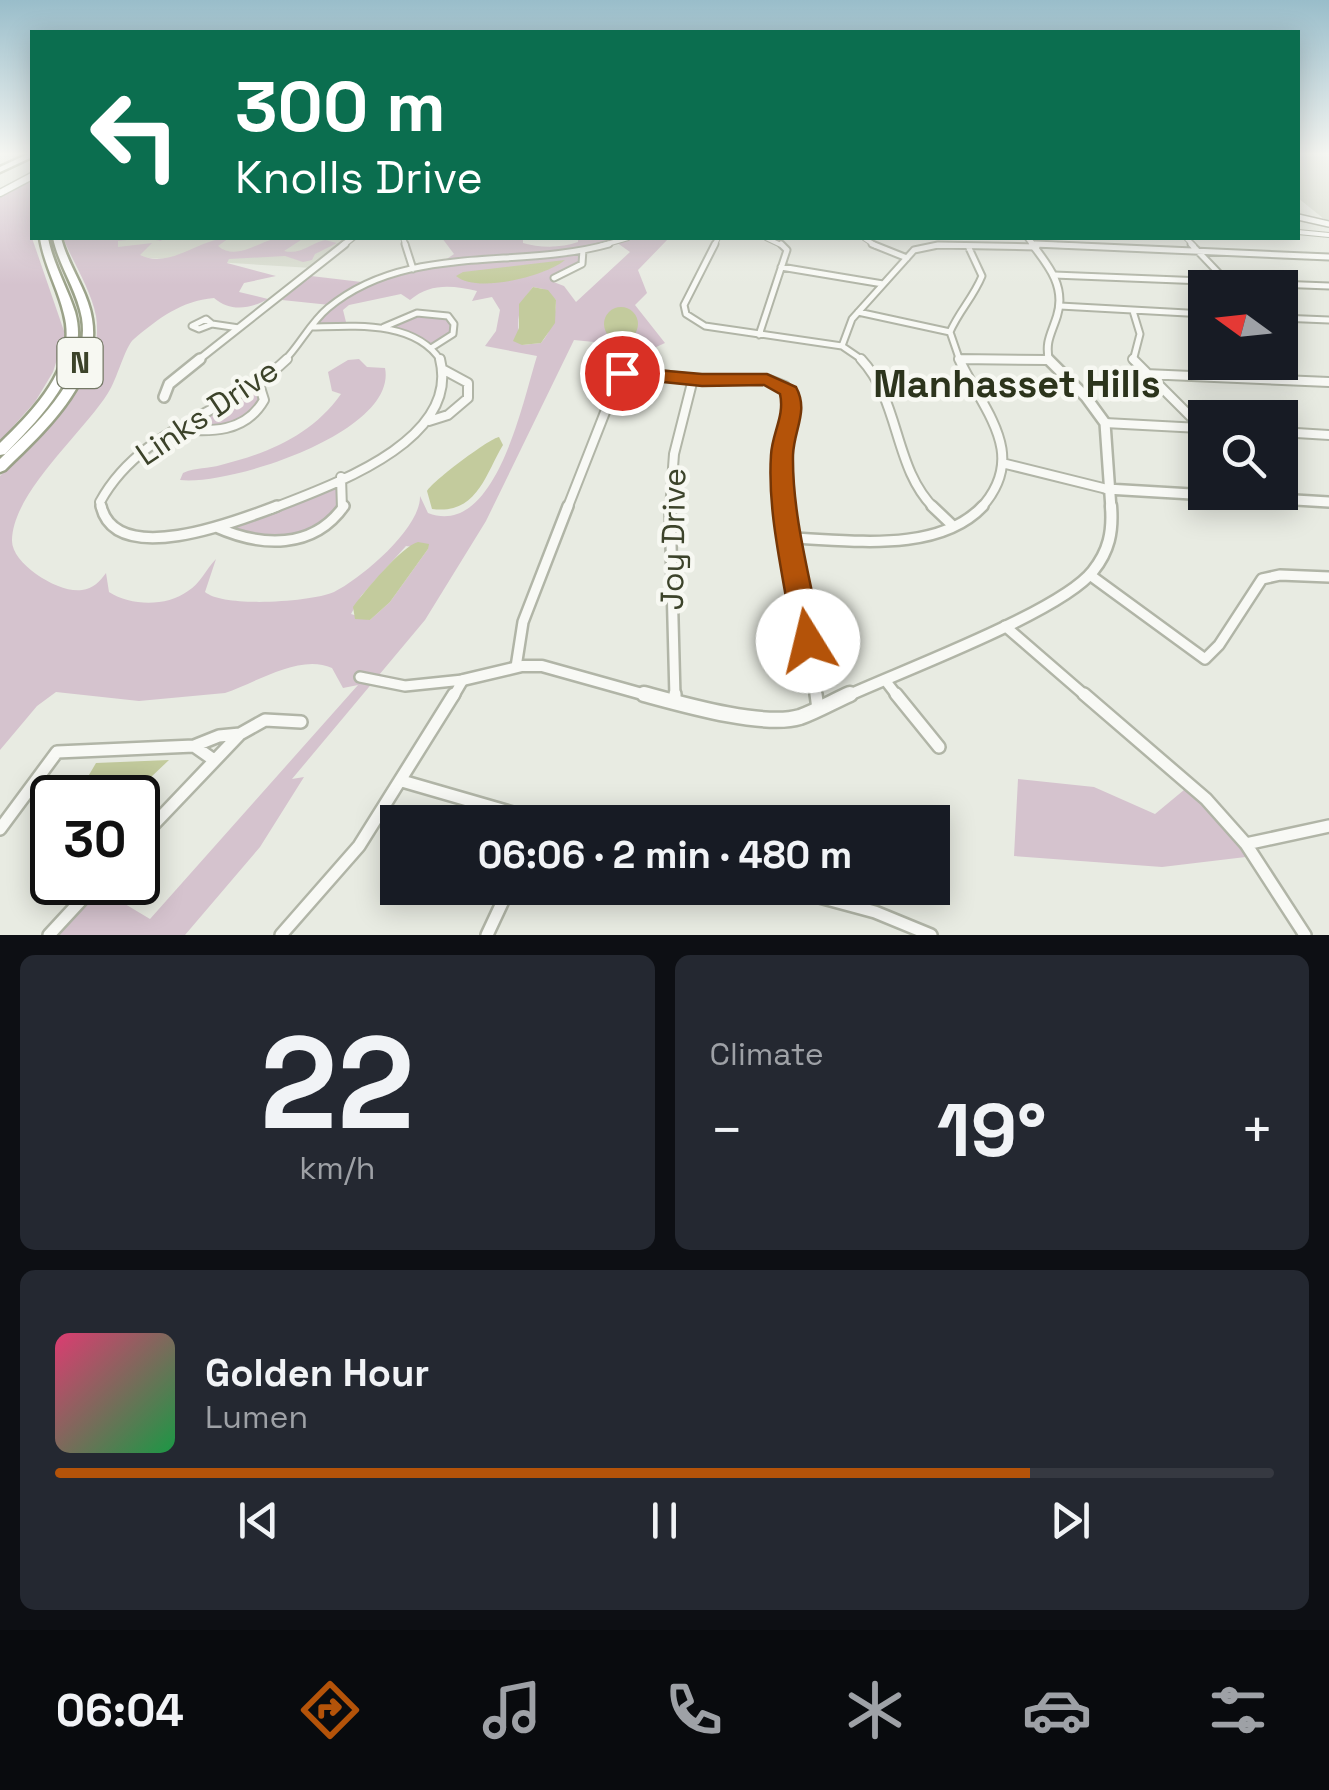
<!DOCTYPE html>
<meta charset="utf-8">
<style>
:root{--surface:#171b24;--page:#242831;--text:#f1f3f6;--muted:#9ea1a6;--line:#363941;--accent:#b45309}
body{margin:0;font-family:"Space Grotesk",sans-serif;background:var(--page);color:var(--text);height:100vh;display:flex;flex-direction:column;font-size:38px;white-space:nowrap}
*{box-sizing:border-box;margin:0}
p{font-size:32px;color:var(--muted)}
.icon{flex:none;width:55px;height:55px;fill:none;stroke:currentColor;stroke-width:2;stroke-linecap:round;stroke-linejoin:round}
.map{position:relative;height:935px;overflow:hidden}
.details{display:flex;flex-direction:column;gap:20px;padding:20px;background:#0d0f14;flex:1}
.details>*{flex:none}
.top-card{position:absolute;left:30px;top:30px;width:1270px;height:210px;border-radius:0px;box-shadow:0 5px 25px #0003;background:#0b6e4f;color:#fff;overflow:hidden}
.needle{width:65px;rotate:285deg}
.fabs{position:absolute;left:1188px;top:270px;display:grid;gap:20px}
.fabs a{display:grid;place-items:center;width:110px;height:110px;border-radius:0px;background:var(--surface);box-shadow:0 5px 25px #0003;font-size:50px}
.speed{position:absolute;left:30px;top:775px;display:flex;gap:20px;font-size:50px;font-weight:700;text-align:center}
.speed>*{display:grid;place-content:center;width:130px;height:130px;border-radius:50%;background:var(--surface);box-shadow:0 5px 25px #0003;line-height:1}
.speed .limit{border:5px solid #111;border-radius:15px;background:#fff;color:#111}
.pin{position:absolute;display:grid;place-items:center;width:85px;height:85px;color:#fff;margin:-42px;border:5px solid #fff;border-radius:50%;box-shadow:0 2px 10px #0007}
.me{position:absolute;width:110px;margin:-55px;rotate:351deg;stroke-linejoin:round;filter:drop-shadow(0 0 8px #0008)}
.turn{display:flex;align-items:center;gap:35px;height:210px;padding:0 40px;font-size:45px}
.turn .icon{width:130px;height:130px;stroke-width:2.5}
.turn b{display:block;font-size:70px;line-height:85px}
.big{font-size:75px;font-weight:600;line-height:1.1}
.details .card{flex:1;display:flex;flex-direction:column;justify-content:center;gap:15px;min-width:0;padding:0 35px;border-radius:15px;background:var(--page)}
.details .dial{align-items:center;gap:0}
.dial b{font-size:130px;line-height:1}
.song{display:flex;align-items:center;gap:30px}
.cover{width:120px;height:120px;border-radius:15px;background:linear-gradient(135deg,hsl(340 70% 55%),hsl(140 70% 35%))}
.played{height:10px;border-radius:5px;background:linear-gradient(90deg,var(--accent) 80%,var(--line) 80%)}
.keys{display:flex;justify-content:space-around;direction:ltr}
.heat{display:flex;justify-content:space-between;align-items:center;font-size:55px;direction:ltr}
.details .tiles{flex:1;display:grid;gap:20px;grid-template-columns:1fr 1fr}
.card:last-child{grid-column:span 2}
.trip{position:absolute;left:380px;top:805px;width:570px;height:100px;border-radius:0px;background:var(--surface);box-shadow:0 5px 25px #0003;font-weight:600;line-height:100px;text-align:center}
.tab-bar{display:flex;height:160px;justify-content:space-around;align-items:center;background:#090b0e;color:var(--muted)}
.tab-bar .icon{width:70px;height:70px}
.tab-bar .on{color:var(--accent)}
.tab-bar b{font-size:45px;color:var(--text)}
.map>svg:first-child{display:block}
.built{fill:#d9ddd0}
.green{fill:#d5c3ce;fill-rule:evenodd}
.water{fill:#c3cb9d}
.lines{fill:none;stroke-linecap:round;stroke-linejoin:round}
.minor-far4-casing{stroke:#b1b5a7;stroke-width:6}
.minor-far3-casing{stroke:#b1b5a7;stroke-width:9}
.minor-far2-casing{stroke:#b1b5a7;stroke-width:12}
.minor-far1-casing{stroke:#b1b5a7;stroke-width:14}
.minor-casing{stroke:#b1b5a7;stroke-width:16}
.tertiary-far4-casing{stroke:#b1b5a7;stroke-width:8}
.tertiary-far3-casing{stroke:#b1b5a7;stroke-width:10}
.tertiary-far2-casing{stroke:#b1b5a7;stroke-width:14}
.tertiary-far1-casing{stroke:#b1b5a7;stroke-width:15}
.tertiary-casing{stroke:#b1b5a7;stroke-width:19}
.secondary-casing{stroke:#b1b5a7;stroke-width:9}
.motorway-casing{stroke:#9ba289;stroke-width:5}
.minor-far4{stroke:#f8f9f5;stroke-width:4}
.minor-far3{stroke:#f8f9f5;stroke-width:5}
.minor-far2{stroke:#f8f9f5;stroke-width:8}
.minor-far1{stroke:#f8f9f5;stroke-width:9}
.minor{stroke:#f8f9f5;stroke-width:11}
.tertiary-far4{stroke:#f8f9f5;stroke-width:5}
.tertiary-far3{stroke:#f8f9f5;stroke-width:6}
.tertiary-far2{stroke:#f8f9f5;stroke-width:9}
.tertiary-far1{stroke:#f8f9f5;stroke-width:10}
.tertiary{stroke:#f8f9f5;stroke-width:14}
.secondary{stroke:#fff;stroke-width:6}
.motorway{fill:#fff;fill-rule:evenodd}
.route{fill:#b45309;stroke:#753606;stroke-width:2.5}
.labels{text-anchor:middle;stroke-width:9;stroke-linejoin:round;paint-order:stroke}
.shield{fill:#f7f8f2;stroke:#747966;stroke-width:2.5}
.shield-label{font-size:30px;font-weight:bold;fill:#3c432a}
.street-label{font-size:32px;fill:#3c432a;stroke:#f7f8f2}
.quarter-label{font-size:38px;font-weight:bold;fill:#2c341c;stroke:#f7f8f2}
</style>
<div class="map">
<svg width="1329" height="935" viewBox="0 0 1329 935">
<rect width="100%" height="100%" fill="#e8ebe2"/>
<path class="built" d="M1298,154H1329V223L1298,198Z
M125,238H351L312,268L117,256L108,241Z"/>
<path class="green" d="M32,177V238L65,334L53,372L35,402L0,441V194Z
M63,238H163L161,241L146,238L118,241V247L152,243L140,255C170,270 199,238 229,238L218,246C237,262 260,240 279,238C287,237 296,238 304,238L284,251C301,255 309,244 325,240L337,243L315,254L312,260L303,262L285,256L229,259L227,263L276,276L244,283L239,292L268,299C250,309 230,312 214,298C181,301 159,318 134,339C125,346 117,380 108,393C83,433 13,492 12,540C11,564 60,594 82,590C93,589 100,581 106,573L109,592C131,606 166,607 188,591C200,584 206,569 216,559L205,592C224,608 311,602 334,592C362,578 421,528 420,496L428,513C496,539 523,400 537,356L485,346L496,331L500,310L492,297L472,301L477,291C452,285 430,283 410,300L401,294L349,305L343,310L347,326L311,327L330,305L282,300L311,276L370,283L435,267L454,254L442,238L523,239V243C539,248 562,248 578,242V238H669L638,270L647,293L635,305L665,343L654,348L574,340L486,521L425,620L292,779L304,777L260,847L185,935H49L95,886L150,919L358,685L343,688L332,668C300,653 256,683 225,693L139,701L56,692L37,706L0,750V476C40,435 106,380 96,316C91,290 73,262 63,238ZM616,242L630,252L576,302L564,286L551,281L582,264L583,251ZM533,287L543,289L556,300C556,315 551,332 541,343L522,345C514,324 519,303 533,287ZM406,546L428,549L390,602L370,620L351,614L361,596Z
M426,312L452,320L453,334L431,348L383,327L398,317Z
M359,359L367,367L385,368C398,432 230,486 180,480L183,473C196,467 208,469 221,465C269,453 312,435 341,394L332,391L328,372L348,360Z
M258,381L264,400L235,427L176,428Z
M341,477L345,505C305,550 268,540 216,527Z
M1018,779L1094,787L1155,814L1190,785L1254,856L1162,867L1014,856Z"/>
<path class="water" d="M565,260C546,276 477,294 456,276L463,272Z
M533,287L548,290L556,300L555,323L541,343L522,345L513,341L519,328V304Z
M604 324a17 17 0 1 1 34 0a17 17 0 1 1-34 0Z
M499,437L503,445C485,475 477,515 432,509L427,491C434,480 490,438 499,437Z
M418,542L429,544L428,549L390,602L370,620L355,619L353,607C364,592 402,546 418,542Z
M169,760L130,797H76L96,763Z"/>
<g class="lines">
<defs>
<path id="minor-far4" d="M1298,232L1329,235
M403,238L406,246
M766,238L783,246
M864,238L876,246
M1186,238L1194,246
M1035,244L1081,246
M600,246L628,238
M714,246L718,238
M933,246H988"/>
<path id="minor-far3" d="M405,244L413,269
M715,244L684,305L686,314L705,326L842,346L864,361
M872,244L907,258
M1035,244L1329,257
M1191,244L1233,288
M781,267L883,284
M1054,275L1329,286
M554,278L582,264L583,250
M1060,306L1205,314
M858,312L950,332
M1280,318L1329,320
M206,319L212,324L199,329L192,326Z
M212,324L239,328
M311,327C354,326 415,320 441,361
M384,327L417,313L448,316L454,324L453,334L431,348
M1280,333L1285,338
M759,335L787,250L781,244
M842,346L852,319L914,250L938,245L1037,247
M959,359L1047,360
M284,361C300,345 310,323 328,308C407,242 517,270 609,244
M960,361L950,332C959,311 973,298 982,276L968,246
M1133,361L1140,334L1133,311"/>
<path id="minor-far2" d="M861,359C901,402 893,468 935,509
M959,359L1047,360
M959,359C984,412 1030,455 980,509
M1133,359L1202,428
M1234,362L1248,378
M1145,374L1329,382
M429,421L448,415L468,398V383L444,370
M1105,423L1200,428
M177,429C211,432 245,433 264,400L258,381
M1280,432L1329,435
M1006,464L1107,489
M341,477L342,509
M102,509L100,502C142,425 230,414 287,359
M271,509C332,485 461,441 440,359
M567,509L620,374L631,371L702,380L767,379L785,386L792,398L782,451L786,509
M670,509L674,454L693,379"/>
<path id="minor-far1" d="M101,506C116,569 238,521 277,506
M670,506L675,697
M786,506L816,697
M932,506L952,525
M216,527C261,547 313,550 344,506
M792,538C850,540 938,554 983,506
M1090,575L1205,659L1219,645L1262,579L1280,575L1329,577
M1005,626L1087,697
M516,667L523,622L568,506
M360,677L405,686L463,680
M885,680L898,697
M453,697L463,680"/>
<path id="minor" d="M675,694V701
M816,694L818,709
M896,694L939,747
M1084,694L1206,799L1246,844L1305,935
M194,746L219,736L240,734
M402,781L544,822
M0,829L57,752L194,746L214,760
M138,841L240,734L265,720L301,722
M1246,844L1329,826
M786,888L875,912L931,935
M49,935L98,882
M281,935L359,846L454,694
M487,935L509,888"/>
<path id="tertiary-far4" d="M1298,217L1329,224
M1028,238L1034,246
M342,246L352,238"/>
<path id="tertiary-far3" d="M1032,244C1049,266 1066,287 1057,316C1051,335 1045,341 1049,361
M197,361L345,244"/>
<path id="tertiary-far2" d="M1048,359L1086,397L1105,423L1111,509
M164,397L169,384L200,359
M1107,489L1329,502"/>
<path id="tertiary-far1" d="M463,680L522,666H542L653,697
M845,697C899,672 1061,612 1093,571C1109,551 1113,532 1111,506"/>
<path id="tertiary" d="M644,694C681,704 764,728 800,717C817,711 834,701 850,694"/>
<path id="secondary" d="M0,193L32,176"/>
<path id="motorway" d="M28,154H32V157L0,172V167Z
M40,238H48C53,264 67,287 75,312C91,368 40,418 5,454L0,455V443C34,410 78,366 64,314C58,288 44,265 40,238Z
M53,238H61C68,266 88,291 92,319C102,380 44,432 5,470L0,472V459C37,423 91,375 82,318C77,290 59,266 53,238Z"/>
</defs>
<use href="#minor-far4" class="minor-far4-casing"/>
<use href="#minor-far3" class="minor-far3-casing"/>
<use href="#minor-far2" class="minor-far2-casing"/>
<use href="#minor-far1" class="minor-far1-casing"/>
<use href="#minor" class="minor-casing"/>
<use href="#tertiary-far4" class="tertiary-far4-casing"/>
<use href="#tertiary-far3" class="tertiary-far3-casing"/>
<use href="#tertiary-far2" class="tertiary-far2-casing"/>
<use href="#tertiary-far1" class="tertiary-far1-casing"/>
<use href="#tertiary" class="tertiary-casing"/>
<use href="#secondary" class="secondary-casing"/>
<use href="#motorway" class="motorway-casing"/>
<use href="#minor-far4" class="minor-far4"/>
<use href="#minor-far3" class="minor-far3"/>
<use href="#minor-far2" class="minor-far2"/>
<use href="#minor-far1" class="minor-far1"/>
<use href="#minor" class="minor"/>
<use href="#tertiary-far4" class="tertiary-far4"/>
<use href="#tertiary-far3" class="tertiary-far3"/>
<use href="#tertiary-far2" class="tertiary-far2"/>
<use href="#tertiary-far1" class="tertiary-far1"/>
<use href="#tertiary" class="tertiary"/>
<use href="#secondary" class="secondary"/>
<use href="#motorway" class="motorway"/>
</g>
<linearGradient id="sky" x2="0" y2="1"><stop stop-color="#99bdca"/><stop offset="0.54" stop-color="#f5f6f2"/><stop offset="1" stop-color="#f5f6f2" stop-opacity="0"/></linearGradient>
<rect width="1329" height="285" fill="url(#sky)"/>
<path class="route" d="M622,367L702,374H767L796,387C809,411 794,429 793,455C792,516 811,581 822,641L818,650L808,653L798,650L793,641C785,581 767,516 771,455C772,433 785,416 780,394L764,385L702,386L615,377V369Z"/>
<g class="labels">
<rect class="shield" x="57.5" y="338" width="45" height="50" rx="8"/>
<g class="shield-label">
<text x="80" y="373">N</text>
</g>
<g class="street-label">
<text transform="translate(207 412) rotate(-34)" y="11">Links Drive</text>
<text transform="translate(673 539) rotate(-89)" y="11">Joy Drive</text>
</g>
<g class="quarter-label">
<text x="1017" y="397">Manhasset Hills</text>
</g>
</g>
</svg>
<div class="fabs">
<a><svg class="needle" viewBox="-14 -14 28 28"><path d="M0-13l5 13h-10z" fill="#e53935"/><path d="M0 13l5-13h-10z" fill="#9ea1a6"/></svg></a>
<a><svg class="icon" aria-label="search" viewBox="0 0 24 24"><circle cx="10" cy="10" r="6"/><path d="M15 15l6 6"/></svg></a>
</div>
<div class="speed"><div class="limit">30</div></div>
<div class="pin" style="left:622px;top:373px;background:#d93025"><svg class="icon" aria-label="arrive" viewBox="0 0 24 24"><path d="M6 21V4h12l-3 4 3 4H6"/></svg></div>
<svg class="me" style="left:808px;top:641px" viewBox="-20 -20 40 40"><circle r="19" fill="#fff"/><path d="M0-13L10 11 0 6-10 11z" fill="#b45309"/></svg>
<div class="trip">06:06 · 2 min · 480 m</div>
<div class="top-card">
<div class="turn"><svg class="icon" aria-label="left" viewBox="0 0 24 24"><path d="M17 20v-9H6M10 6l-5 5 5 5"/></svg><div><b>300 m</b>Knolls Drive</div></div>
</div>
</div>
<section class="details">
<div class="tiles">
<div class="card dial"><b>22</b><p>km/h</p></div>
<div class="card"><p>Climate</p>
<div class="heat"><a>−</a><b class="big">19°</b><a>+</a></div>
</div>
<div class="card">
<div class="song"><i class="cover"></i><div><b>Golden Hour</b><p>Lumen</p></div></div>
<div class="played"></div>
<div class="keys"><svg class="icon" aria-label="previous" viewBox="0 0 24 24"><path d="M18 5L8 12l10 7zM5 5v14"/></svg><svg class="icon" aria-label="pause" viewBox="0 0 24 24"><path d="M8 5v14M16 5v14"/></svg><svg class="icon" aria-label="next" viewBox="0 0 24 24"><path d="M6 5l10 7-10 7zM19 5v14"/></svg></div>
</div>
</div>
</section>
<nav class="tab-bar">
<b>06:04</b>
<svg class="icon on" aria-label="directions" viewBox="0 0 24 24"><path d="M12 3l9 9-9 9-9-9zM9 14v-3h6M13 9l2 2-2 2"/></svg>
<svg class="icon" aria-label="music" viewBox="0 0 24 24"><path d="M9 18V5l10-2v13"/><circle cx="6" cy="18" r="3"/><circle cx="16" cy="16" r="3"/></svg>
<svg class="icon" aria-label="phone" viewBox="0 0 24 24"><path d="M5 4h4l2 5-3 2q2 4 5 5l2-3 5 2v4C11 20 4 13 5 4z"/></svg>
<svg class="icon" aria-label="climate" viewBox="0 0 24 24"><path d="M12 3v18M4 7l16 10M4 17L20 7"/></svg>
<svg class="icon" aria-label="car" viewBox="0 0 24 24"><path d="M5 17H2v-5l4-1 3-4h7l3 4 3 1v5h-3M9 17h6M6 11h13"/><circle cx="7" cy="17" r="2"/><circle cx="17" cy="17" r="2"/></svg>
<svg class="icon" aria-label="filters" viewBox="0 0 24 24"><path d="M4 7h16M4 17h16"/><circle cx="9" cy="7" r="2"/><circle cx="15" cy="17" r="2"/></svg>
</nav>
